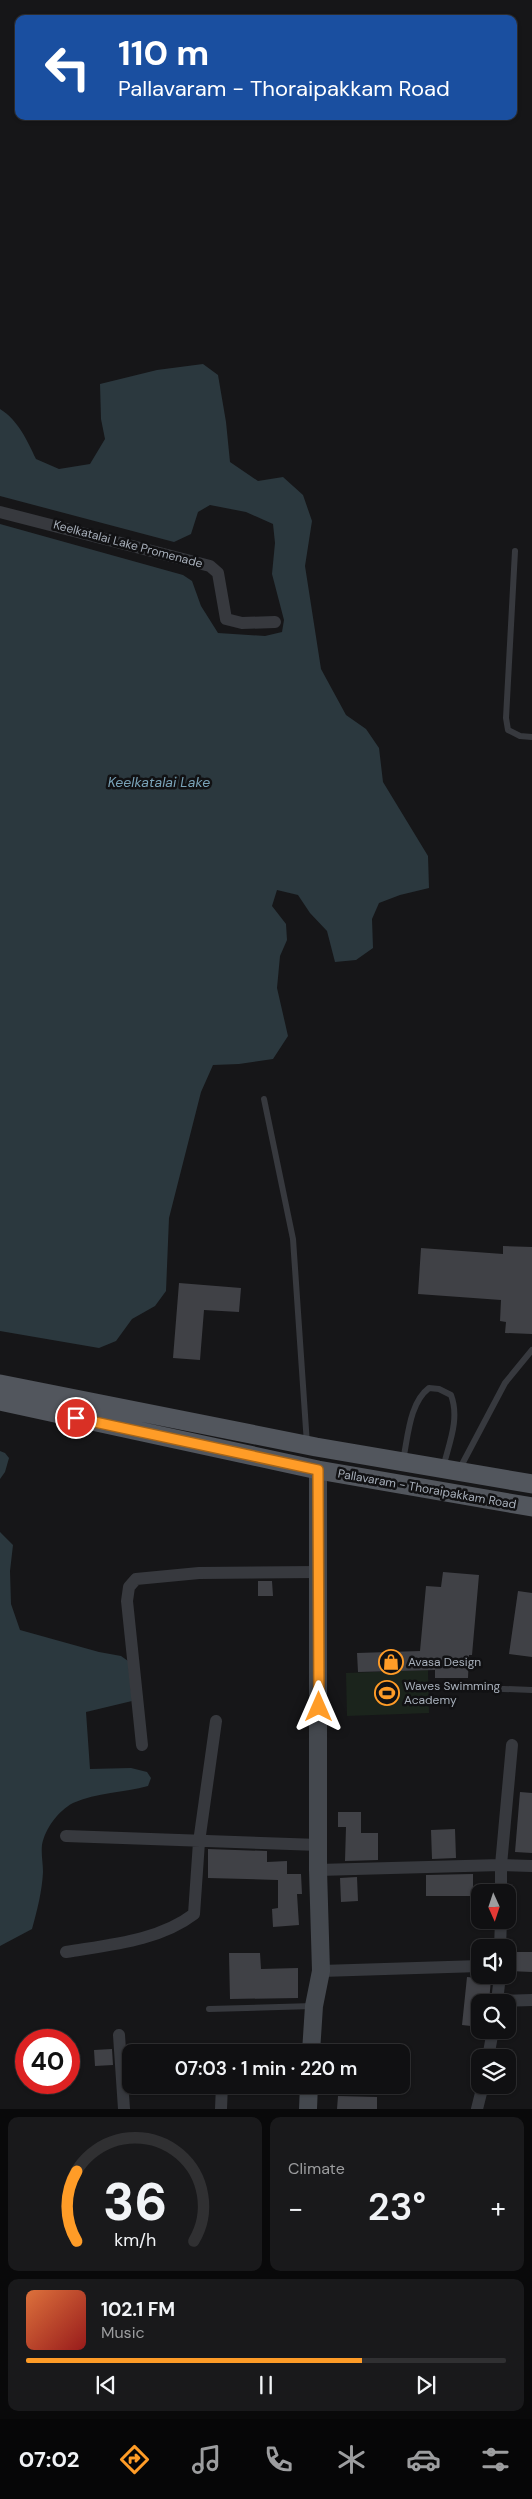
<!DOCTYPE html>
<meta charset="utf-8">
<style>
:root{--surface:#101012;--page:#19191b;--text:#f1f3f6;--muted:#9c9d9f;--line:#303032;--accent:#ff9c27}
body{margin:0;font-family:"DM Sans",sans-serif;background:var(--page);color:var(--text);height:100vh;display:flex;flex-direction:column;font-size:19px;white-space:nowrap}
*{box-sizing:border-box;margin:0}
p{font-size:16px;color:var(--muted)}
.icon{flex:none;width:28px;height:28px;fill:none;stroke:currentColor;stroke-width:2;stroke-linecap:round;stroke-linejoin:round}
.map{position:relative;height:2109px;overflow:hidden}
.details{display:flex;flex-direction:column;gap:8px;padding:8px;background:#09090a;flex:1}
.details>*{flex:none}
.banner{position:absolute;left:15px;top:15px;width:502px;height:105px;border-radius:10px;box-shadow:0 1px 4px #0004,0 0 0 1px var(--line);background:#1a4fa0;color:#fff;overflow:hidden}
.needle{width:32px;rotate:177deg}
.tools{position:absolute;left:471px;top:1884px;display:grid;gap:10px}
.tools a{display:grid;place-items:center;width:45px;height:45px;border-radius:10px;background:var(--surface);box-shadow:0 1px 4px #0004,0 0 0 1px var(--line);font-size:25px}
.speed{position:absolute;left:15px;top:2029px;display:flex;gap:10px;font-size:25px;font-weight:700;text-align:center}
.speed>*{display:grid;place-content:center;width:65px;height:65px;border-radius:50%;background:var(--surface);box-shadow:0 1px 4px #0004,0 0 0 1px var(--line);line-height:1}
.speed .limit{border:8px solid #d22;background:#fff;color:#111}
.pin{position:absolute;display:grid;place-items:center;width:42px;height:42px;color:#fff;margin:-21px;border:2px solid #fff;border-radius:50%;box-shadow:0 1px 5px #0007}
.me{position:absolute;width:55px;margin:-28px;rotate:0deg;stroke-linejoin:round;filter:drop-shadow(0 0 4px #0008)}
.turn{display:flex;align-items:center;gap:18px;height:105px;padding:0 20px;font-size:22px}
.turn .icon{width:65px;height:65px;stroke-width:2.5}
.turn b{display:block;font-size:35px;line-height:42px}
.big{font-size:38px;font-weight:600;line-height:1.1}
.details .widget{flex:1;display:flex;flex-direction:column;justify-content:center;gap:8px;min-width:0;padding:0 18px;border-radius:10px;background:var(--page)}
.details .dial{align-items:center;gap:0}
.dial svg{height:130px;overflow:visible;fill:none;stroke:var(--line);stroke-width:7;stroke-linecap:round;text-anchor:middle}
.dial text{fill:var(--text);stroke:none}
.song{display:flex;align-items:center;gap:15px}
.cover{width:60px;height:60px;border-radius:8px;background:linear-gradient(135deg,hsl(20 70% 55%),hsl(0 70% 35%))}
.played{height:5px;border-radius:2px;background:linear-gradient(90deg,var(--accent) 70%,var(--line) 70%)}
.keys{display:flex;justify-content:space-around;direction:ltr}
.heat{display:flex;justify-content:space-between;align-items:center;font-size:28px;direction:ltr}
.details .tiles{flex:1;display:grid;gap:8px;grid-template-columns:1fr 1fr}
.widget:last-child{grid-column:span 2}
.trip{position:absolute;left:122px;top:2044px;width:288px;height:50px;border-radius:10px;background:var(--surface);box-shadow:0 1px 4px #0004,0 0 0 1px var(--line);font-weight:600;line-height:50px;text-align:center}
.tabs{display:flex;height:80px;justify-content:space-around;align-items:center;background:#060607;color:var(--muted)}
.tabs .icon{width:35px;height:35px}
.tabs .on{color:var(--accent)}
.tabs b{font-size:22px;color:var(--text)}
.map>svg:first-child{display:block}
.green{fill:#1b241c}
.water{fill:#2b383e}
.building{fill:#404146}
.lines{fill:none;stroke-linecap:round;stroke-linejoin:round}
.lane{stroke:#37393e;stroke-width:6}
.street{stroke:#37393e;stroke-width:12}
.secondary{stroke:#44484e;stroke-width:18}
.primary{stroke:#52565d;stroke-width:19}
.route-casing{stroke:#a66519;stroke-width:12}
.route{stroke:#ff9c27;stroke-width:9}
.labels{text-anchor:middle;stroke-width:5;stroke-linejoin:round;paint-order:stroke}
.street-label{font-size:12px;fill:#a7afba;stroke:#111113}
.poi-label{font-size:12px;fill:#a7afba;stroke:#111113;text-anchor:start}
.water-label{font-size:14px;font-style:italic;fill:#7aa3b8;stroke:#111113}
</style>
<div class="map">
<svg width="532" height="2109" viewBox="0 0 532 2109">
<rect width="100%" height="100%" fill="#161618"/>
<path class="green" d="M428,1670L429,1713L347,1716L346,1673Z"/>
<path class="water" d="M203,364L218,375L226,422L230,462L258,481L283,477L303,495L312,521L305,566L321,669L346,715L366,729L379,748L383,782L428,856L429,888L400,895L379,903L372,919L373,948L356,960L335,962L327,931L310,913L298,895L277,890L272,906L286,924L287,940L280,956L277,988L288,1036L273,1059L239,1064L213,1065L201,1092L169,1218L166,1291L155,1306L132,1319L116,1341L99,1348L0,1331V524L183,575L192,581L201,606L218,633L265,636L282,632L284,620L272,574L275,543L273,524L246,512L210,505L198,512L191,534L174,542L0,496V409C18,420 27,440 36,459L59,469L90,464L105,439L101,419L100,384L157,370Z
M0,1451L5,1453L9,1458L5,1472L0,1479Z
M0,1532L13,1545L10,1571L11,1604L20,1630L99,1652L121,1656L128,1661L132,1701L86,1712L90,1769L131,1768L147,1772L151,1778L148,1786C124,1793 97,1792 73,1803C58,1811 45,1829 42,1845C41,1854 43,1863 43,1872C42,1892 37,1911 32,1929L0,1946Z"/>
<path class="building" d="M503,1246L532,1247V1334L505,1333L506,1322L500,1321L501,1300L418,1294L421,1248L503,1254Z
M179,1283L241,1288L239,1312L204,1310L200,1360L173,1358Z
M443,1572L479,1575L472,1655H469L468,1678H435V1670L358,1672L357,1653L420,1651L426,1586L441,1587Z
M258,1581H272L273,1596H258Z
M518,1591L532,1593V1657L509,1654Z
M520,1792L532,1793V1853L515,1852Z
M338,1812H361V1833H378V1860L345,1861L346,1827H338Z
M455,1829L456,1858L432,1859L431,1830Z
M208,1849L267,1851V1862L287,1861V1874H301L302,1894H297L299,1925L273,1927L272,1909L278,1908V1880L208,1878Z
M473,1874V1896H426V1875Z
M357,1877L358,1901L341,1902L340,1878Z
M509,1952H532V1972L509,1971Z
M229,1953H260L261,1969L298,1968V1998L230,1999Z
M467,1977L491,1979L489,2002H480V2027L462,2025Z
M112,2049L113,2065L95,2066L94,2050Z
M338,2096L377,2097V2109H337Z"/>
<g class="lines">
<path class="lane" d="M515,551L506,718L508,730L520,736L532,737
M264,1099L293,1239L307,1444
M403,1460C408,1438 409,1403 429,1388L439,1389L451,1395C460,1419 449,1443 443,1468
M459,1470L505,1383L532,1350
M478,1688L532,1690
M209,2009L313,2006"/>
<path class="street" d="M0,512L210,566L218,573L226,619L242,623L275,622
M142,1745L127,1601L129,1587L136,1579L199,1573L318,1572
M66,1836L319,1845
M318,1870L501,1865L532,1866
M501,1892V1865L512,1745
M500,1948L501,1920
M66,1952C108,1945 159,1941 194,1914L199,1842L216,1721
M321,1971L480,1966
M498,2001L532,2000
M497,2002L500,1975
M119,2035L124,2109
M488,2058L493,2030
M221,2109L222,2085
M477,2109L483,2085"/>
<path class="secondary" d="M311,2052L314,2006L321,1971L318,1870V1470
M308,2109L309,2085"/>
<path class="primary" d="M0,1384L316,1447L532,1484
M0,1401L318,1470L532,1507"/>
</g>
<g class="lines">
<defs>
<path id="route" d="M76,1418L318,1470L319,1707"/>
</defs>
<use href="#route" class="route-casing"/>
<use href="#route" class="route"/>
</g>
<defs>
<symbol id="shop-ring" viewBox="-11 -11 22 22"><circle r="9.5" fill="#111113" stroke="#ff9c27" stroke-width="1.5"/><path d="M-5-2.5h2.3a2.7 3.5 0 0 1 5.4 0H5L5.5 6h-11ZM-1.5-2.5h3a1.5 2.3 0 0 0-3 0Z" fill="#ff9c27"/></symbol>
<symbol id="stadium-ring" viewBox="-11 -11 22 22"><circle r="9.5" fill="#111113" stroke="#ff9c27" stroke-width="1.5"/><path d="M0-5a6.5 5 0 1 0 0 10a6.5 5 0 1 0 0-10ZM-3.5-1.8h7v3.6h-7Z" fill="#ff9c27"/></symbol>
</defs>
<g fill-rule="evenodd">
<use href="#shop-ring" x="377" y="1648" width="28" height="28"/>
<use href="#stadium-ring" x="373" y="1679" width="28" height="28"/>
</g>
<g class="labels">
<g class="street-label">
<text transform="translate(128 544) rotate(15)" y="4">Keelkatalai Lake Promenade</text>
<text transform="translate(427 1489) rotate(10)" y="4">Pallavaram - Thoraipakkam Road</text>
</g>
<g class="poi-label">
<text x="408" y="1666">Avasa Design</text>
<text x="404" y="1690">Waves Swimming<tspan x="404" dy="14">Academy</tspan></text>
</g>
<g class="water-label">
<text x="159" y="787">Keelkatalai Lake</text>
</g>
</g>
</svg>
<div class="tools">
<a><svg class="needle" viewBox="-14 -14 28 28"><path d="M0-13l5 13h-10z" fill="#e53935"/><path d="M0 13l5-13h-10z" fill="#9c9d9f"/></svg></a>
<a><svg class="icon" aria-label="sound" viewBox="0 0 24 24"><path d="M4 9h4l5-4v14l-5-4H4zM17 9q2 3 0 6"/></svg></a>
<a><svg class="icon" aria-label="search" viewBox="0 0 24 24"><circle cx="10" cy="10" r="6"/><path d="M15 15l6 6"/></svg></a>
<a><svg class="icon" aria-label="layers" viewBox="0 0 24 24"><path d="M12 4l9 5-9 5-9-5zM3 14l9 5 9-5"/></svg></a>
</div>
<div class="speed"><div class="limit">40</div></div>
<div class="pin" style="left:76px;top:1418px;background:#d93025"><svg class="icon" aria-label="arrive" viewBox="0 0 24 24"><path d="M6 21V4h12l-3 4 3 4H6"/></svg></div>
<svg class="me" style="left:319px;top:1707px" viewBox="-20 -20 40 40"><path d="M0-17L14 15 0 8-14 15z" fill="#ff9c27" stroke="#fff" stroke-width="4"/></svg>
<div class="trip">07:03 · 1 min · 220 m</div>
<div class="banner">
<div class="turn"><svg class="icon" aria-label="left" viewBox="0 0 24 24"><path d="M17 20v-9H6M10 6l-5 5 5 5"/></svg><div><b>110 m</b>Pallavaram - Thoraipakkam Road</div></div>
</div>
</div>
<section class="details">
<div class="tiles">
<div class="widget dial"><svg viewBox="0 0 100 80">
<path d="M14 69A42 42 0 1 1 86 69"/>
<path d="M14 69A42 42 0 0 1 14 26" stroke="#ff9c27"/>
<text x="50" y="56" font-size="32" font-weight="700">36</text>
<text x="50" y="72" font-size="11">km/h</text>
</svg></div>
<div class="widget"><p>Climate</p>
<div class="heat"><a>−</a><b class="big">23°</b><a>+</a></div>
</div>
<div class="widget">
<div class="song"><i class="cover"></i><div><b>102.1 FM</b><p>Music</p></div></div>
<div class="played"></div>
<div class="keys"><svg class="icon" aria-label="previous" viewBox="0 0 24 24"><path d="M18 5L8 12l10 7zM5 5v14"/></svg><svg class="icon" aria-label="pause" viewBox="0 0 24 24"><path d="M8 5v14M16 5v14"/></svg><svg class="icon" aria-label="next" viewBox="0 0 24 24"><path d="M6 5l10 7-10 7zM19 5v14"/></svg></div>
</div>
</div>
</section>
<nav class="tabs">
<b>07:02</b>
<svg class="icon on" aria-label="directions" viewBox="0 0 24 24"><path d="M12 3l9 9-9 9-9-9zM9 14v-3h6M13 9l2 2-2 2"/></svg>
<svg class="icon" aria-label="music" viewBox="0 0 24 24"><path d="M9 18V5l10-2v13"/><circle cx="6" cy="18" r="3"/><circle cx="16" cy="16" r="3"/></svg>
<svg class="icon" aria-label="phone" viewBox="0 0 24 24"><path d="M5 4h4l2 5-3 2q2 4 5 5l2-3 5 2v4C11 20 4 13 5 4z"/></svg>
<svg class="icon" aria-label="climate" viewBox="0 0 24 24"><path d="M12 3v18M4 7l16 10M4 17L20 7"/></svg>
<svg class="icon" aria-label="car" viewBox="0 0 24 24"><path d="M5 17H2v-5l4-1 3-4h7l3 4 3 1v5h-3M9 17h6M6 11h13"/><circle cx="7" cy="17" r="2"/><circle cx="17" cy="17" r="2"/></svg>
<svg class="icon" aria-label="filters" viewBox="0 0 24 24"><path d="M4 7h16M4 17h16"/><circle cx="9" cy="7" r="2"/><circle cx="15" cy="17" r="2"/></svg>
</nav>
